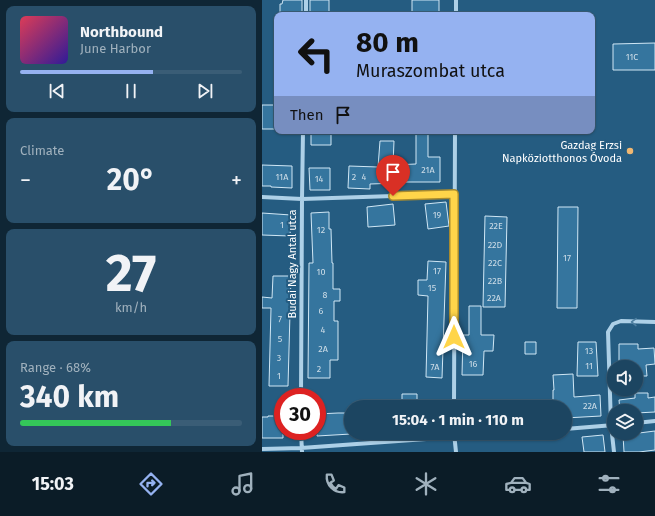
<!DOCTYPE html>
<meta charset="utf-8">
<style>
:root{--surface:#1c4561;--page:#294f6a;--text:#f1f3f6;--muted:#a0b1bd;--line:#3a5d76;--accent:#95b2f1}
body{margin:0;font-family:"Fira Sans",sans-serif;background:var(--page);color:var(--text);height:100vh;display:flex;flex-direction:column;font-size:15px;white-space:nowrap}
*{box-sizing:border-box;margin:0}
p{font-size:13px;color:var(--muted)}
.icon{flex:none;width:22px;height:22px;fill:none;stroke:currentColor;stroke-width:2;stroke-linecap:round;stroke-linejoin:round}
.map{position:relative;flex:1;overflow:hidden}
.side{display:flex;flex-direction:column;gap:6px;padding:6px;background:#0f2635;width:262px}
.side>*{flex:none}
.banner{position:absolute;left:12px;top:12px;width:321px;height:122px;border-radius:8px;box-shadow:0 1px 3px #0004,0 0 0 1px var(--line);background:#95b2f1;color:#111;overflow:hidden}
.tools{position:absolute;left:345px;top:360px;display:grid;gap:8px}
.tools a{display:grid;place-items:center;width:36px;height:36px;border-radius:50%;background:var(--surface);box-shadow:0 1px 3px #0004,0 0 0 1px var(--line);font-size:20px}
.speed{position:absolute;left:12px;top:388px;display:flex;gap:8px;font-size:20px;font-weight:700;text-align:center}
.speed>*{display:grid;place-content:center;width:52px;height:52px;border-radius:50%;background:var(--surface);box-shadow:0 1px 3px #0004,0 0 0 1px var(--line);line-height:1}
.speed .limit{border:6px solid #d22;background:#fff;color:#111}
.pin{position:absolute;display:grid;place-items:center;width:34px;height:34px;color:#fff;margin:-41px -17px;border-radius:50% 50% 50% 0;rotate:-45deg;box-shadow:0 0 4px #0007}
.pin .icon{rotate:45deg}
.me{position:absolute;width:44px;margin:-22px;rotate:0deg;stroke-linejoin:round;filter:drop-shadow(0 0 3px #0008)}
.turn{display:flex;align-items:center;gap:14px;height:84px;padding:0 16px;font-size:18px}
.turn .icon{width:52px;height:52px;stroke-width:2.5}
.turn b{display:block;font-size:28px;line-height:34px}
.then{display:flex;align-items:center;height:38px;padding:0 16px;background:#0003;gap:8px;font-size:15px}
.big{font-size:30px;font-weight:700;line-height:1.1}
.side .tile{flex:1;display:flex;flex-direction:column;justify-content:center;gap:6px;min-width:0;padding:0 14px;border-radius:8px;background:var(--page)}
.side .dial{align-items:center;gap:0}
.dial b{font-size:52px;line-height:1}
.song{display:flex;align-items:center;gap:12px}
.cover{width:48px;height:48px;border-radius:6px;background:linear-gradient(135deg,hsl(350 70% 55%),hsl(250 70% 35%))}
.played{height:4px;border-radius:2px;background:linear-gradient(90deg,var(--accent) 60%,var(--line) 60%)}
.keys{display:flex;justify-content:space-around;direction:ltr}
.heat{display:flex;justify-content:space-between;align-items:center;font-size:22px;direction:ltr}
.charge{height:6px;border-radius:3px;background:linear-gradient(90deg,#34c759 68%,var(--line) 0)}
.trip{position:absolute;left:82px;top:400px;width:228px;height:40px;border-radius:20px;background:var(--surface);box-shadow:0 1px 3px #0004,0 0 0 1px var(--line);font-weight:700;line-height:40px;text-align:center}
.tab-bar{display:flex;height:64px;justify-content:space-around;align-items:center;background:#0b1c27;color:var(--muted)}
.tab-bar .icon{width:28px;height:28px}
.tab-bar .active{color:var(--accent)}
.tab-bar b{font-size:18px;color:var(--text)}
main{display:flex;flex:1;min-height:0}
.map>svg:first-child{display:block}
.building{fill:#35759e;stroke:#d0e7f5}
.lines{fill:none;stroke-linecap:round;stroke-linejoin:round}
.minor{stroke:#add0e7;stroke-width:4}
.oneway{stroke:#4e7fa0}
.route-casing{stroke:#a68a30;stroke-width:10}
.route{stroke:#ffd54a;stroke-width:7}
.poi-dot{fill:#f0b771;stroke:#255c81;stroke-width:1.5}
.labels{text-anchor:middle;stroke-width:4;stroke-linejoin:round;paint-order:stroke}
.number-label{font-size:9px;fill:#ccdce7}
.poi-label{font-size:11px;fill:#fff;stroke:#255c81;text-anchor:end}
.street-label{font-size:11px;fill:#fff;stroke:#255c81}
</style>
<main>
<section class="side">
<div class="tile">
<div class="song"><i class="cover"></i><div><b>Northbound</b><p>June Harbor</p></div></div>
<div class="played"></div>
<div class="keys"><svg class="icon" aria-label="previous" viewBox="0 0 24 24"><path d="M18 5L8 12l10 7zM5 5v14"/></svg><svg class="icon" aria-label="pause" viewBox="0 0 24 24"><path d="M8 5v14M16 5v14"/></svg><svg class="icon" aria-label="next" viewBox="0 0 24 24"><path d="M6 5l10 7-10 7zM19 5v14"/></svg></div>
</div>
<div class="tile"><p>Climate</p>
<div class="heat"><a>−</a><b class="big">20°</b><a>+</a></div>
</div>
<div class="tile dial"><b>27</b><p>km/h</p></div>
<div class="tile"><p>Range · 68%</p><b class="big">340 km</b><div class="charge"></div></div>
</section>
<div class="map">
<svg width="393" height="452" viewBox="0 0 393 452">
<rect width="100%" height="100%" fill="#255c81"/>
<path class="building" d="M21,0H40V15H18V4H20Z
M48,0H67V15H48Z
M150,0H177V15H150Z
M393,43V70H351V44Z
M0,105H15V129H0Z
M49,131H69V145H49Z
M154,131H166V157H178V182H138V183L108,184V189L86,188L87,166L116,167L118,141H132L131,165L154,164Z
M0,165L30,166V188L9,187V186H0Z
M47,168H68V190H48Z
M184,202L187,226L166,229L163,204Z
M131,204L133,225L106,227L105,207Z
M296,207H316L315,308H295Z
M67,212V229H69L70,263H71V289H78V301H72V321H76V360H68V378H46L47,263H51L49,213Z
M0,213L29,215L28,236L0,235Z
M223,216L245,217L243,307H221Z
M166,261L184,262L180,378L164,377L166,296L156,295V280H165Z
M11,276H29L26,386H7L9,308H0V297L10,298Z
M207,306H219V335H232L231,351H222L221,375H200L201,335H207Z
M263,342H274V354H263Z
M316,342H334L336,376H315Z
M357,344H376V349L392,348L393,364L384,365L385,376H374V365L357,366Z
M311,374L312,397L338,395L339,416L303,418V407H291V390H292L291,375Z
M373,393H386V398L393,397V412L374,413V411H358L357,400L373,398Z
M140,394H155V407H140Z
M76,413H89V434L55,436V414Z
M6,416H21V438H0V417H6Z
M393,431V450L377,452H362L361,435Z
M341,435L343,452H322L320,437Z"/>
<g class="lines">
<path class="minor" d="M44,15V0
M194,15V0
M0,197L40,199L192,194
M39,397L40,199L41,131
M192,407L193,131
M374,423L393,421
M303,429L352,425
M39,431L40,452
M192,433L194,452
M0,449L39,448L248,433
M352,452L349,425L346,332L351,324L359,321L393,322"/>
</g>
<defs><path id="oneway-chevron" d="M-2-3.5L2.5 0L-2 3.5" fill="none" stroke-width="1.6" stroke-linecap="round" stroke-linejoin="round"/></defs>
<use class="oneway" href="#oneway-chevron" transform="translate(372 322) rotate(-179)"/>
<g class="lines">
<defs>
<path id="route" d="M131,196L192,194V337"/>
</defs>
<use href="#route" class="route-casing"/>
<use href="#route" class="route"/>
</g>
<circle class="poi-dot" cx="368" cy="151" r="4"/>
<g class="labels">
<g class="number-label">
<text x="370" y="60">11C</text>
<text x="166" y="173">21A</text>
<text x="20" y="180">11A</text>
<text x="92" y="180">2</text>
<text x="102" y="180">4</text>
<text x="57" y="182">14</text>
<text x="175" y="218">19</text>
<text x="20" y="228">1</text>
<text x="234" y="229">22E</text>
<text x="59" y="233">12</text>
<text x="233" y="248">22D</text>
<text x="305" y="261">17</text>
<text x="233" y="266">22C</text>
<text x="175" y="274">17</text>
<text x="59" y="275">10</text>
<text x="233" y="284">22B</text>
<text x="170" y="291">15</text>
<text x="63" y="298">8</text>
<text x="232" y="301">22A</text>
<text x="59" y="314">6</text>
<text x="18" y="322">7</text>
<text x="61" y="333">4</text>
<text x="18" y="342">5</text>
<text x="61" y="352">2A</text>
<text x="327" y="354">13</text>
<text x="17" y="361">3</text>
<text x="211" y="367">16</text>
<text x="327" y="369">11</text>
<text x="173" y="370">7A</text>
<text x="57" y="372">2</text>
<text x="17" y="379">1</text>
<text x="328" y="409">22A</text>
</g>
<g class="poi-label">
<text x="360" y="149">Gazdag Erzsi<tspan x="360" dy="13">Napköziotthonos Óvoda</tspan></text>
</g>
<g class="street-label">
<text transform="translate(30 264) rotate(-90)" y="4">Budai Nagy Antal utca</text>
</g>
</g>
</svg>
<div class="tools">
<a><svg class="icon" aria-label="sound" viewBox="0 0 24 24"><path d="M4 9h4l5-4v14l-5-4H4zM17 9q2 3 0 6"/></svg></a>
<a><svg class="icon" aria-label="layers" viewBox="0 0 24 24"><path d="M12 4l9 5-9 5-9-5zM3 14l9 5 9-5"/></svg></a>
</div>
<div class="speed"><div class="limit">30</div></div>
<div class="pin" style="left:131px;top:196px;background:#d93025"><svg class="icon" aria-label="arrive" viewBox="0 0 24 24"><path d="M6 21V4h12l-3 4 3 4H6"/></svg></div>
<svg class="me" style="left:192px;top:337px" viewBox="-20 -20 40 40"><path d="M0-17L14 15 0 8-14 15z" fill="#ffd54a" stroke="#fff" stroke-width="4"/></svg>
<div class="trip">15:04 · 1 min · 110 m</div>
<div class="banner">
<div class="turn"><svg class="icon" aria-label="left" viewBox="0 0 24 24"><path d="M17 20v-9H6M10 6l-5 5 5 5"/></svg><div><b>80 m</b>Muraszombat utca</div></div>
<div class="then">Then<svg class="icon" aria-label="arrive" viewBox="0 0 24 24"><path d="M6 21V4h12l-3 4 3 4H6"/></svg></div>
</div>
</div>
</main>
<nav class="tab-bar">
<b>15:03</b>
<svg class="icon active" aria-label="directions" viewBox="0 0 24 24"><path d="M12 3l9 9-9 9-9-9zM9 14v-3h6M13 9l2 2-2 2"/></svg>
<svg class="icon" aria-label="music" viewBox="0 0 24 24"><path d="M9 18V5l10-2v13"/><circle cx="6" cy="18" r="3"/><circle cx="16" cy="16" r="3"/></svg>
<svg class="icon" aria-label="phone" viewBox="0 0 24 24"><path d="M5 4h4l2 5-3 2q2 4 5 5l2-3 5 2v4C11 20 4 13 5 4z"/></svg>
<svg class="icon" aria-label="climate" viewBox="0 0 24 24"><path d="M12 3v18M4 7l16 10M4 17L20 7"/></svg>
<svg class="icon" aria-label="car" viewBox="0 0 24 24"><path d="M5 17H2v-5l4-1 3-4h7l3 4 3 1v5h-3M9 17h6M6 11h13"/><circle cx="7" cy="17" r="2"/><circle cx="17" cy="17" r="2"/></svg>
<svg class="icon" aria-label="filters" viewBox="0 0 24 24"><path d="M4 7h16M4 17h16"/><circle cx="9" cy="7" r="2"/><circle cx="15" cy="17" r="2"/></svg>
</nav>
